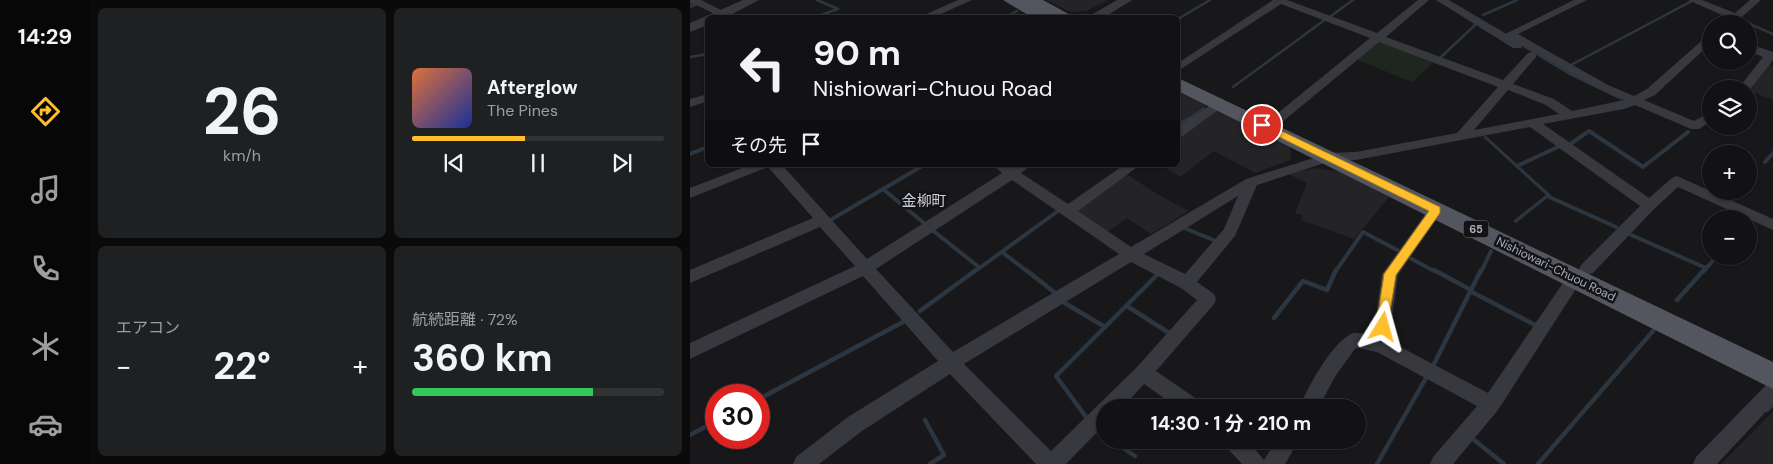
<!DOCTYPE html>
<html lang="ja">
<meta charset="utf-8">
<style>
:root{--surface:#121214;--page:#1f2022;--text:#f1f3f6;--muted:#9c9ea0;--line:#313234;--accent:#ffbe2b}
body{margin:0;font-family:"DM Sans","Noto Sans JP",sans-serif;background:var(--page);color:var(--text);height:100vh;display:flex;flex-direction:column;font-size:19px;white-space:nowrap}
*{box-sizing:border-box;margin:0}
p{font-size:16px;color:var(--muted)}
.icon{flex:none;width:28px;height:28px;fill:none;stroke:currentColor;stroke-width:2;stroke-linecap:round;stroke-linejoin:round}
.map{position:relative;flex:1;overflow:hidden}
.details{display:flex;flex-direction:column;gap:8px;padding:8px;background:#0a0a0b;width:600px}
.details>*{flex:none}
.top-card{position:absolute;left:15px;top:15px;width:475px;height:152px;border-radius:8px;box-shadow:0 1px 4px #0004,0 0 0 1px var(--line);background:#121214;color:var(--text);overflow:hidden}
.tools{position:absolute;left:1012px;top:15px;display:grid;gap:10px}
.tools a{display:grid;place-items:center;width:55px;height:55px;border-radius:50%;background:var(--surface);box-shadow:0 1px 4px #0004,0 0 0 1px var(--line);font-size:25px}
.speed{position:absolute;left:15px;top:384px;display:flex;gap:10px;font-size:25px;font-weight:700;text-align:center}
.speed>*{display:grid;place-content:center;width:65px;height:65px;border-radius:50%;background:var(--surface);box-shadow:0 1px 4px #0004,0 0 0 1px var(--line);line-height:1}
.speed .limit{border:8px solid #d22;background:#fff;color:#111}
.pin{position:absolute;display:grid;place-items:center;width:42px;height:42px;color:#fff;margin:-21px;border:2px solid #fff;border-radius:50%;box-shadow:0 1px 5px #0007}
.me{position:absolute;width:55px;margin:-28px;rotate:8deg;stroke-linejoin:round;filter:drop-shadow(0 0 4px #0008)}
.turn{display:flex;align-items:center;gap:18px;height:105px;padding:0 25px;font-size:22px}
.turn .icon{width:65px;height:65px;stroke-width:2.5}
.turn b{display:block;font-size:35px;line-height:42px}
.then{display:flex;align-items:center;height:48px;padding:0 25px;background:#0003;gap:10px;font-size:19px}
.big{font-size:38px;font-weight:700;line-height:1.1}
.details .tile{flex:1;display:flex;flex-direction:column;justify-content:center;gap:8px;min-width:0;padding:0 18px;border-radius:8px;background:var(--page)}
.details .dial{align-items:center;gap:0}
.dial b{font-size:65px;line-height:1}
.song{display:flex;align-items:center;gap:15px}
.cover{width:60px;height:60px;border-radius:8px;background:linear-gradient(135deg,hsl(20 70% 55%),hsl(230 70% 35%))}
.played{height:5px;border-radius:2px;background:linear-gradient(90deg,var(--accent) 45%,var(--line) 45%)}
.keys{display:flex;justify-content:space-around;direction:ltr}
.heat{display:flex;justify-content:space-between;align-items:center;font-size:28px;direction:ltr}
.charge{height:8px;border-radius:4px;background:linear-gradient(90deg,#34c759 72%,var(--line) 0)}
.details .tiles{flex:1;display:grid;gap:8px;grid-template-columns:repeat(2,1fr)}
.trip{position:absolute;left:406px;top:399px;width:270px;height:50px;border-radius:25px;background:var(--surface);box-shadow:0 1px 4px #0004,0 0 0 1px var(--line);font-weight:700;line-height:50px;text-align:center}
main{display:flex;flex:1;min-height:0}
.tabs{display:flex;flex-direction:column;width:90px;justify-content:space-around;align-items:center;background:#070708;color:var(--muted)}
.tabs .icon{width:35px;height:35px}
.tabs .active{color:var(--accent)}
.tabs b{font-size:22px;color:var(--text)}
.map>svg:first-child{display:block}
.built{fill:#242427}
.green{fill:#1d261f}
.water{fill:#2c3640}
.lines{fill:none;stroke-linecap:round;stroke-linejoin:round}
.stream-far2{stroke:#2c3640;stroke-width:2.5}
.stream-far1{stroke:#2c3640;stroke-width:4}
.stream{stroke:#2c3640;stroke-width:4.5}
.minor{fill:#38393f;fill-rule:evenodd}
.tertiary{fill:#38393f;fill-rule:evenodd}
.primary{fill:#54565f;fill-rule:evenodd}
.route{fill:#ffbe2b;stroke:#a67c1c}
.labels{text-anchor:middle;stroke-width:5;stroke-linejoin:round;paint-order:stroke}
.shield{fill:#131315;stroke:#7c8089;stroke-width:1}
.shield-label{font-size:11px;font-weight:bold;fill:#a9aebb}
.street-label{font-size:12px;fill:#a9aebb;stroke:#131315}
.quarter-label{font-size:15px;fill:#cacdd7;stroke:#131315}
</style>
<main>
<nav class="tabs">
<b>14:29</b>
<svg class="icon active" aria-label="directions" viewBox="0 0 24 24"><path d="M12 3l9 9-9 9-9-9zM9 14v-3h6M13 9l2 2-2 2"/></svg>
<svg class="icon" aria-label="music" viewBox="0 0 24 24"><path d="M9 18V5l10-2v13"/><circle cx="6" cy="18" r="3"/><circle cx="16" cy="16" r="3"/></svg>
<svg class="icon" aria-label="phone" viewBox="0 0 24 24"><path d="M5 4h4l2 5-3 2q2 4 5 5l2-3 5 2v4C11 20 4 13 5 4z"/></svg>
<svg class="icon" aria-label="climate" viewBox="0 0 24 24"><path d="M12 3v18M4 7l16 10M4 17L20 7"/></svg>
<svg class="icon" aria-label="car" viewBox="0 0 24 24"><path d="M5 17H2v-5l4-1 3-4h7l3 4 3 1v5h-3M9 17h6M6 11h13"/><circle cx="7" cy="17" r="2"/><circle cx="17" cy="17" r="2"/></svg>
</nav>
<section class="details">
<div class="tiles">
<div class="tile dial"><b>26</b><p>km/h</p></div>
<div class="tile">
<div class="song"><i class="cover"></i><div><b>Afterglow</b><p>The Pines</p></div></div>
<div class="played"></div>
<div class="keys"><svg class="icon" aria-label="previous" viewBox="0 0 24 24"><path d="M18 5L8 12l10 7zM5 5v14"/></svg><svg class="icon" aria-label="pause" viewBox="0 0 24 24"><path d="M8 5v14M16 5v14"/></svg><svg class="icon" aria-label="next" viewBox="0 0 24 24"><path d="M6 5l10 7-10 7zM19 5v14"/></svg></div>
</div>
<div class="tile"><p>エアコン</p>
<div class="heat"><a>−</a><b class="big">22°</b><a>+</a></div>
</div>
<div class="tile"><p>航続距離 · 72%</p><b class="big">360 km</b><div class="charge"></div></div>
</div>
</section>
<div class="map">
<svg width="1083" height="464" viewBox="0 0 1083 464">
<rect width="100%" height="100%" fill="#18181a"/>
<path class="built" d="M356,0H418L396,11L381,12Z
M1078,64L1083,66V100L1060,91Z
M488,90L516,105L488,126Z
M523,110H528L600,147L601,160L565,173L524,151L490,177L471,165H488V136Z
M626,168L651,172L699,197L664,239L611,220L613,215L605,213L617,183L598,174Z
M435,173L467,194L499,211L461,234L437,218L418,232L388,212L389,206Z
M1083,411V464H1031L1066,429Z"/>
<path class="green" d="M692,41L745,61L722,82L665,59L686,42Z"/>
<path class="water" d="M754,0H759L885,74L934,97L931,100L881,76Z
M796,136L861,195L826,223L823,221L856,195L793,137Z"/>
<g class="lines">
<path class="stream-far2" d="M0,3L5,5L0,7
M793,15L827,0
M641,16L663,0
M122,18L148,9L127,0
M314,18L327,11
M488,19L520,0
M1051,20L1083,34
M0,57L18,54
M751,57L785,25
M881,65L1002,1
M543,87L636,19
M497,120L514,108"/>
<path class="stream-far1" d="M488,126L499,119
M879,145L899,131L953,167L998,132
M0,154L18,147
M1075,162L1083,153
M827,166L870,146
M193,189L235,224
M857,196L926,227
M142,219L234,165
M494,228L526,241L524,243
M241,229L290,268
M939,234L1016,268
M312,252L338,272
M720,258L746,272
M284,272L368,211
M645,272L673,232L709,251
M791,272L801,251
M1013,272L1027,256"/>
<path class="stream" d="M336,270L364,292
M744,270L781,290
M780,291L845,325
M987,300L1014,270
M373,302L415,327
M437,306L479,333
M230,311L286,270
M584,318L613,281L637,290L646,270
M744,364L791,270
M69,399L213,322
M1077,410L1083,404
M235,420L254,455L240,464
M399,421L366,376L468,274
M405,429L415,436
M0,435L26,421
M783,439L814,464
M421,440L445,456
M687,464L736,378
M848,464L963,331"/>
<path class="minor" d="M0,0H11L47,18H33L0,2Z
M268,0H282L242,18H227Z
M583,0H597L687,33L728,0H739L696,37L813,80L838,53L844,52L832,45L831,48H823L746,0H758L815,34L884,0H897L828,34L918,85L944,96L957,89L1017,36L1021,35V43L965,95L954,100L1004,121L1021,112V121L1009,129H1001L945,105L934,109L853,124L959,198L982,178L987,176L1083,219V230L988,187L964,209L903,273L897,275L891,273L889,269L891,265L950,206L840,127L666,160L641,161L567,185L545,236L507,282L524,294L526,299L524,304L466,371L511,402L513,408H488L454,384L432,408H415V424L376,464H346L260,374L172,431L129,464H103L106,457L158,417L248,361L173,276L0,359V343L165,266L130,227L0,283V270L123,218L78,167L0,198V188L60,165H92L177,259L312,173L303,165H341L331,173L378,204L434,165H450L388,211L441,247L556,179L640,153L666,152L767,133L808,87L689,42L591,123H583L581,120L583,117L680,38L591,4L488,71V63ZM846,53L910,89L934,100L882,111L864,99L823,84L846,57ZM818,90L856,105L869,114L784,130ZM322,180L429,254L263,352L186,269ZM548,196L534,229L495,274L454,254ZM441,262L491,288L507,300L447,367L361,451L274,364Z
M998,0H1012L1045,13L1060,0H1071L1044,24H1034L1039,18Z
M1059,44L1083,52V60L1059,91V89H1048L1073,57L1059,51Z
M18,94V101L0,107V99Z
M528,100L532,101L534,104L532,107L493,136L488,137V127Z
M746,205L751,206L753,210L708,275L699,341L798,393L879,274L885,272L891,274L893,278L808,410L763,464H740L743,457L787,406L687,352L668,348L665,349L646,375L628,408H609C617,389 643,339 664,333C669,332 677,335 683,336L692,274L741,206Z
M1083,382V404L1027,464H1003L1006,457L1076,385Z
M533,440H557L574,460L587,440H609L595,464H552L536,447Z"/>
<path class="tertiary" d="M53,0H69L35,18H18V25L0,32V23Z
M427,0H442L413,18H396Z"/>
<path class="primary" d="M313,0H353L386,18H343Z
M488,78L1083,362V389L488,91Z"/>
</g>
<path class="route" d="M569,123H575L750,207V213L706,275L697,331H688L686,327L694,274L739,211L569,127Z"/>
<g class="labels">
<rect class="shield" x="773.5" y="220.5" width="25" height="17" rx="4"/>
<g class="shield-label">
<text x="786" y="233">65</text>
</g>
<g class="street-label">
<text transform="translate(866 269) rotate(26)" y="4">Nishiowari-Chuou Road</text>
</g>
<g class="quarter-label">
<text x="234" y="206">金柳町</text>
</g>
</g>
</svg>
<div class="tools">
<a><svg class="icon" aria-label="search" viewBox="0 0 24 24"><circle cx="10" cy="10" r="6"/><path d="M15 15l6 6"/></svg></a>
<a><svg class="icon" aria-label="layers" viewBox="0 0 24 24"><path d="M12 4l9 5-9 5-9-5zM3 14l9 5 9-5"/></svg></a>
<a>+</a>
<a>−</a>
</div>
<div class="speed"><div class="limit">30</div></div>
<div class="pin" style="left:572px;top:125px;background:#d93025"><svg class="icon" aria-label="arrive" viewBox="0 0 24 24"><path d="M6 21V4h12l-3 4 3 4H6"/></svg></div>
<svg class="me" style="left:693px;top:327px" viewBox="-20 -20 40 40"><path d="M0-17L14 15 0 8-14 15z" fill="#ffbe2b" stroke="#fff" stroke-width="4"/></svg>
<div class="trip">14:30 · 1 分 · 210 m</div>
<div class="top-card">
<div class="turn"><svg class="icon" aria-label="left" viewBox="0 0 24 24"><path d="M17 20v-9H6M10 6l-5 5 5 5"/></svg><div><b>90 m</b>Nishiowari-Chuou Road</div></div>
<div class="then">その先<svg class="icon" aria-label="arrive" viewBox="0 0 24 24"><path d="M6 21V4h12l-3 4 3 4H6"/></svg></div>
</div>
</div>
</main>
